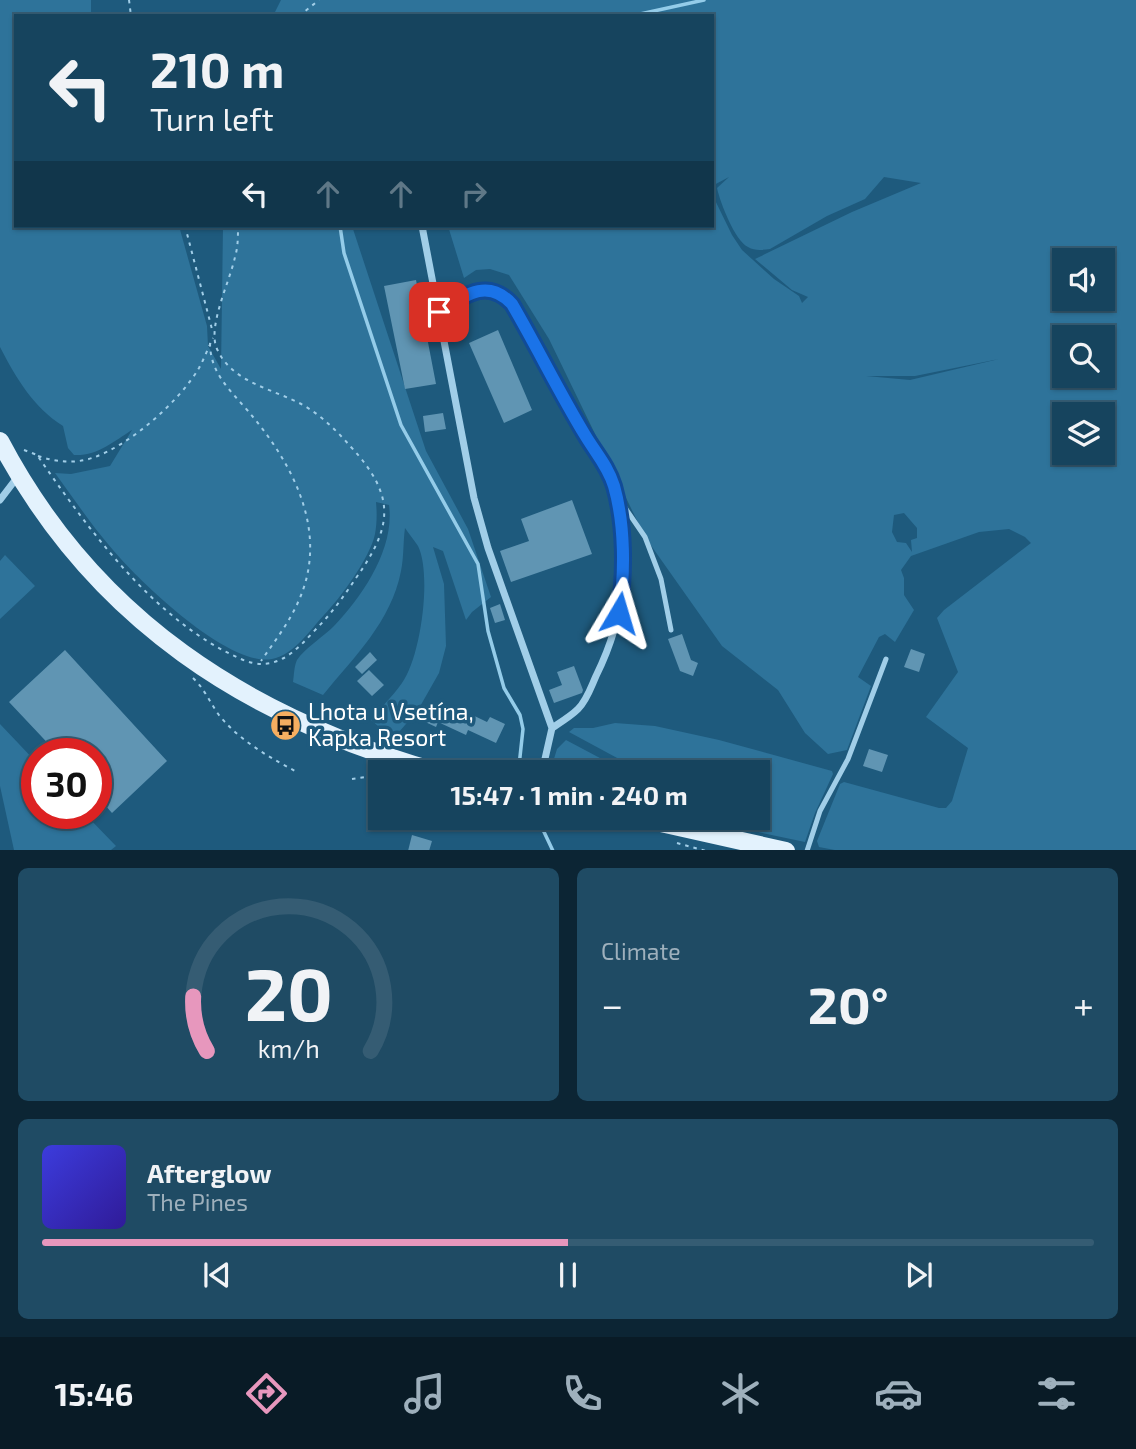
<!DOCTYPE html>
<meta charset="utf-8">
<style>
:root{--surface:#16445e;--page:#1f4b64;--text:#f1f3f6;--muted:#9eb0bc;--line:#355c73;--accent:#e797bd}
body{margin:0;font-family:"Exo 2",sans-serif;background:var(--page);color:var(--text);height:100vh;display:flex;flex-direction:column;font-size:26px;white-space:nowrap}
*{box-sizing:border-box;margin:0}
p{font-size:23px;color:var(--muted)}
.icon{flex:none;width:38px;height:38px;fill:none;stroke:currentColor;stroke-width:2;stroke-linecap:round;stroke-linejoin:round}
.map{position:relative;height:850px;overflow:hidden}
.details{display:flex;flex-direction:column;gap:18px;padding:18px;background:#0c2534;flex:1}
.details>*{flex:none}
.banner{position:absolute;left:14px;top:14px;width:700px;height:214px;border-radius:0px;box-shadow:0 2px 5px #0004,0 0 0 2px var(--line);background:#16445e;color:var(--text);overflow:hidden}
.tools{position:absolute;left:1052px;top:248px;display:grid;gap:14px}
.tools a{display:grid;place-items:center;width:63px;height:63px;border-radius:0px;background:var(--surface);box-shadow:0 2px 5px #0004,0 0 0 2px var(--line);font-size:35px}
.speed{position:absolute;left:21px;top:738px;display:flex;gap:14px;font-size:35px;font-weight:700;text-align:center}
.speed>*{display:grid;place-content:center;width:91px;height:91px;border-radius:50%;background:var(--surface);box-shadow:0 2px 5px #0004,0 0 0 2px var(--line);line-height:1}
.speed .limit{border:10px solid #d22;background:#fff;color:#111}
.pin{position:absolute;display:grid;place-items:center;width:60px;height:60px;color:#fff;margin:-30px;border-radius:14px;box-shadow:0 4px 10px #0006}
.me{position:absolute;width:77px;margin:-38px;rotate:7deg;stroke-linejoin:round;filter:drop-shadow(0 0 5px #0008)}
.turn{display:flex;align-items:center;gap:24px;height:147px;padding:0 21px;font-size:32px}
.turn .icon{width:91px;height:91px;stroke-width:2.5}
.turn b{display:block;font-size:49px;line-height:60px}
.lanes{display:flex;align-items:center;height:66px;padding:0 21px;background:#0003;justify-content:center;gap:35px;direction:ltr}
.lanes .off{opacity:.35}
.big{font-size:52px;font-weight:700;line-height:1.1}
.details .tile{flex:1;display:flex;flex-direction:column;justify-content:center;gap:10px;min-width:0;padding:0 24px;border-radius:10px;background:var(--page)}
.details .dial{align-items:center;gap:0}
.dial svg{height:182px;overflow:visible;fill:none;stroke:var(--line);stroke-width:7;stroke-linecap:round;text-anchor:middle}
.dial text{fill:var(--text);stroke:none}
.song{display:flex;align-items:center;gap:21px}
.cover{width:84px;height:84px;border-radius:10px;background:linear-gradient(135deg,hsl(240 70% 55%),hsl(250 70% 35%))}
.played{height:7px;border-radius:4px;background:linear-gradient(90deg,var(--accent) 50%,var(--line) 50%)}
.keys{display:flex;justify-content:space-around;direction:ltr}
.heat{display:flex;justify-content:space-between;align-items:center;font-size:38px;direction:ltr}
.details .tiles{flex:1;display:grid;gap:18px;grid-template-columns:1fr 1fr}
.tile:last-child{grid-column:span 2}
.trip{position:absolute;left:368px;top:760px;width:402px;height:70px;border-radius:0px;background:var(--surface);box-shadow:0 2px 5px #0004,0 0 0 2px var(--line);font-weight:700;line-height:70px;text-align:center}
.menu{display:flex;height:112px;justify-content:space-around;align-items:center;background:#091b26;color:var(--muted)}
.menu .icon{width:49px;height:49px}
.menu .on{color:var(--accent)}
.menu b{font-size:32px;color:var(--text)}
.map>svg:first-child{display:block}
.green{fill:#2e739a;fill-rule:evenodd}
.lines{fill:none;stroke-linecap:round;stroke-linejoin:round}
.stream{stroke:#94cce9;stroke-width:3.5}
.building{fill:#6095b3}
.path{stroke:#a1cee8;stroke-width:2;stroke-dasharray:3.5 5;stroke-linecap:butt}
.lane{stroke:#a1cee8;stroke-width:5}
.street{stroke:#a1cee8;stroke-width:7}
.primary{stroke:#e3f2fd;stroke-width:18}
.route-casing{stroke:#114b97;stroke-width:18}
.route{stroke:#1a73e8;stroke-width:12}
.labels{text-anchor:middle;stroke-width:7;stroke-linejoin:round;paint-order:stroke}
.poi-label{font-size:23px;fill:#fff;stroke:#1e5a7d;text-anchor:start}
</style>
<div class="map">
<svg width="1136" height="851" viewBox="0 0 1136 851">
<rect width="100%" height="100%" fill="#1e5a7d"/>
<path class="green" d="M0,0H91V16H16V226H179L207,326L208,346L221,369L223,226H352L426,451L468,529L491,597L472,612L466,620L443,551L433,547L444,584L446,646L439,673L418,710L393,739L371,720C381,707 393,696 402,683C421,657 432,574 418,546C414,540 409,534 405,528C403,542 404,557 401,571C391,622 354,657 323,695L293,682C294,676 294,666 297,660C304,649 324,636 334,626C363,596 395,548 389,505L376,502C377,513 377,523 375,534C370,558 341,597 324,615C310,630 294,655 272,659C228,667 140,582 113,550C92,526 74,499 55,473L71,474L110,466L132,430C114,441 98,456 74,455L68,448L63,426C33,407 16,378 0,347Z
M281,0H1136V850L840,851L819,847L817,841L840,784L844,782L939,808H946L952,801L968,748L926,717L958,672L937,618L944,610L1031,543L1025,537L1009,529L979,532L911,556L901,570L904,578V595L914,610L895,642L885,634L879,637L858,677L871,686L847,750L828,754L805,733L778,690L722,646L645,537L549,339L509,275L490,269L476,270L464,278L448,226H712V194L732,235L742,250L774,279L799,296L802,303L808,297L792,290L755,259L852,212L921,183L884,177L865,199L827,216L770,249C762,250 755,251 748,247C735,241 720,202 717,188L729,177L712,186V16H273ZM1064,261H1102V299H1064ZM1064,338H1102V376H1064ZM999,359L910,380L866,376H915ZM1064,415H1102V453H1064ZM904,513L917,528V538L911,540L912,552L906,543L897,542L892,532L894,515Z
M5,555L35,586L0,619V561Z
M615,723L655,726L719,740L832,771L833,774L815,813L805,842L687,817H758V772H550L557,749L566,740L615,766L620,765L619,759L569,732L574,728H593Z
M0,724L37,763V814H85L116,846L111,850H14L0,786Z"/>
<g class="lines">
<path class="stream" d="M631,16L704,0
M340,226L344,253L401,425L478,564L488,631L504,688L520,715L523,729L519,766L520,772
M537,817L553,851"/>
</g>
<path class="building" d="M416,280L436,384L405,389L384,286Z
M498,330L532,410L504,423L469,343Z
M443,413L446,429L425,432L423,416Z
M572,500L592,554L511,582L500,551L529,541L521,519Z
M500,604L505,620L495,623L490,608Z
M682,634L691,660L698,663L693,676L680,671L668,639Z
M911,649L925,654L919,672L904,667Z
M65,650L167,761L112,813L96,795V754H58L9,702Z
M370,652L377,660L362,674L355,667Z
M574,666L583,690L582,693L554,703L549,690L562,685L557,672Z
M369,670L384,685L372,696L357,681Z
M430,701L458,714L460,709L487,722L490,717L505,724L496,743L468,730L466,735L438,722L436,727L421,720Z
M869,749L888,755L882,772L863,766Z
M412,835L432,841L429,851H408Z"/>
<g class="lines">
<path class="path" d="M129,0L131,16
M299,16L319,0
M185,226L213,333
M210,343C210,373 230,390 248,411C289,459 325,522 304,587C295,615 277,638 261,661
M24,450L37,455C90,531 154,621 241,659C275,674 295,652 317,628C332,613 344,596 356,578C393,526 396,496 351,447C337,431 322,416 303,405C274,389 232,383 217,349C207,327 230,281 235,257C238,247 238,237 238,226
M38,456C56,462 74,464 92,458C129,446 179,402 199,368C204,359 208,348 213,338
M193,678C207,691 212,709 225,722C244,743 272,759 297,772
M352,779L380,775
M560,817L627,831
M677,843L706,851"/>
<path class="lane" d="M439,312C464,296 487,276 512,304L585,436L606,465L615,493L645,537L661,579L671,630
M807,851L820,811L848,759L886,659"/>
<path class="street" d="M422,226L474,498L488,548L552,728L542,772
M0,500L19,475
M552,728C561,722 571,716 578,709C587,700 591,687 596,676C630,607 625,566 615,493"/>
<path class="primary" d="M0,441C94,620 248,718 438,772
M634,817L786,851"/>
</g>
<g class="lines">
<defs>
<path id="route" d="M439,312C464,296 487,277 512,304C537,347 559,392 585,435C595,452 608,466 614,486C625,525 625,573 619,613"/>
</defs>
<use href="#route" class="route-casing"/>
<use href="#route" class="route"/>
</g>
<defs>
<symbol id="bus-disc" viewBox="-11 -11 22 22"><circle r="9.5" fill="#f6ae60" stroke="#1e5a7d"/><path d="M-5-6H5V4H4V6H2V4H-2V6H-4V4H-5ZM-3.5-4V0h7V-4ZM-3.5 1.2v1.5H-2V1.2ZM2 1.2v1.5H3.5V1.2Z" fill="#111"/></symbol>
</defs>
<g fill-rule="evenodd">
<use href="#bus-disc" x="268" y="708" width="35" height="35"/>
</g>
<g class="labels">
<g class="poi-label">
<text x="308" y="720">Lhota u Vsetína,<tspan x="308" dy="26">Kapka Resort</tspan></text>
</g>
</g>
</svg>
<div class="tools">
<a><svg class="icon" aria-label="sound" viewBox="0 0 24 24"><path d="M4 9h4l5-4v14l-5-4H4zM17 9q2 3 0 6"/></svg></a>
<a><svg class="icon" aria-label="search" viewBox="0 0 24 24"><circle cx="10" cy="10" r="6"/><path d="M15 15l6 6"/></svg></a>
<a><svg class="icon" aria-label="layers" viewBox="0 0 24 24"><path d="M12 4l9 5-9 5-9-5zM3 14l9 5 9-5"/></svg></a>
</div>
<div class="speed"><div class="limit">30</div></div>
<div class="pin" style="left:439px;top:312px;background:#d93025"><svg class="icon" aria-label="arrive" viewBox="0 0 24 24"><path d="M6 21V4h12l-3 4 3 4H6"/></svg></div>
<svg class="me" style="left:619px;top:613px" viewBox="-20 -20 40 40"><path d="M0-17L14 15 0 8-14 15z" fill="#1a73e8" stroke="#fff" stroke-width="4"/></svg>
<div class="trip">15:47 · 1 min · 240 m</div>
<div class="banner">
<div class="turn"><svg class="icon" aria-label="left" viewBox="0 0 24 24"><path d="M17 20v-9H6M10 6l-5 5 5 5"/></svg><div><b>210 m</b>Turn left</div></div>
<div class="lanes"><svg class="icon" aria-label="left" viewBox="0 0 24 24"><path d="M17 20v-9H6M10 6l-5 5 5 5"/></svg><svg class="icon off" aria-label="ahead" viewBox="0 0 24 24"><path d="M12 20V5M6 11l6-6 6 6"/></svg><svg class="icon off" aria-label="ahead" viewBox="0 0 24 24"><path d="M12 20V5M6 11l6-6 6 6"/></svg><svg class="icon off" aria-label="right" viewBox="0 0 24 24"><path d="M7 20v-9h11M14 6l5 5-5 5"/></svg></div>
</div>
</div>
<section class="details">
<div class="tiles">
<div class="tile dial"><svg viewBox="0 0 100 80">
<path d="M14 69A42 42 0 1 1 86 69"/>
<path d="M14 69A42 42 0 0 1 8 45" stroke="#e797bd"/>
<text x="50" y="56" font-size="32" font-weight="700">20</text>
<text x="50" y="72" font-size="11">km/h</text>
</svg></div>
<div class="tile"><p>Climate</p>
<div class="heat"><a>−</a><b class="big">20°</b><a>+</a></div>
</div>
<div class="tile">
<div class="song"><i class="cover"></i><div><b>Afterglow</b><p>The Pines</p></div></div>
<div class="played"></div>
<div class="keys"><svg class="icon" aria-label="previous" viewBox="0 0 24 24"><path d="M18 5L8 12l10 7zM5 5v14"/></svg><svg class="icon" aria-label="pause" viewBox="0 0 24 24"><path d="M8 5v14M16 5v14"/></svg><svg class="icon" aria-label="next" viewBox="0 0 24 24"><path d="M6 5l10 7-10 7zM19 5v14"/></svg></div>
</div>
</div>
</section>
<nav class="menu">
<b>15:46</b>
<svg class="icon on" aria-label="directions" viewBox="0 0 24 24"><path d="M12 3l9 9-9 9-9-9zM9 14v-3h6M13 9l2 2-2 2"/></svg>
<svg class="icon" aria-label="music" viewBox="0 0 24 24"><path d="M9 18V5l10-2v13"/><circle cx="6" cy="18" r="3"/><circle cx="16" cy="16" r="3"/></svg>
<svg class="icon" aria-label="phone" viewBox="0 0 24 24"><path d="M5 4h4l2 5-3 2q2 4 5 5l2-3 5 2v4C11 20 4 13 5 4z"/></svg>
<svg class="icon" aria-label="climate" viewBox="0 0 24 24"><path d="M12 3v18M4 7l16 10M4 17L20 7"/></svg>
<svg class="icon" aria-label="car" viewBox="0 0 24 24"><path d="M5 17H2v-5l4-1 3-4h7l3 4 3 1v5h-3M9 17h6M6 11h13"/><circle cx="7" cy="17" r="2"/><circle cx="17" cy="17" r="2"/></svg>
<svg class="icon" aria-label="filters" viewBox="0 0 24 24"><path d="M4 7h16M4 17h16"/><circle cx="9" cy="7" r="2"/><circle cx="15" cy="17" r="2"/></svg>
</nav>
